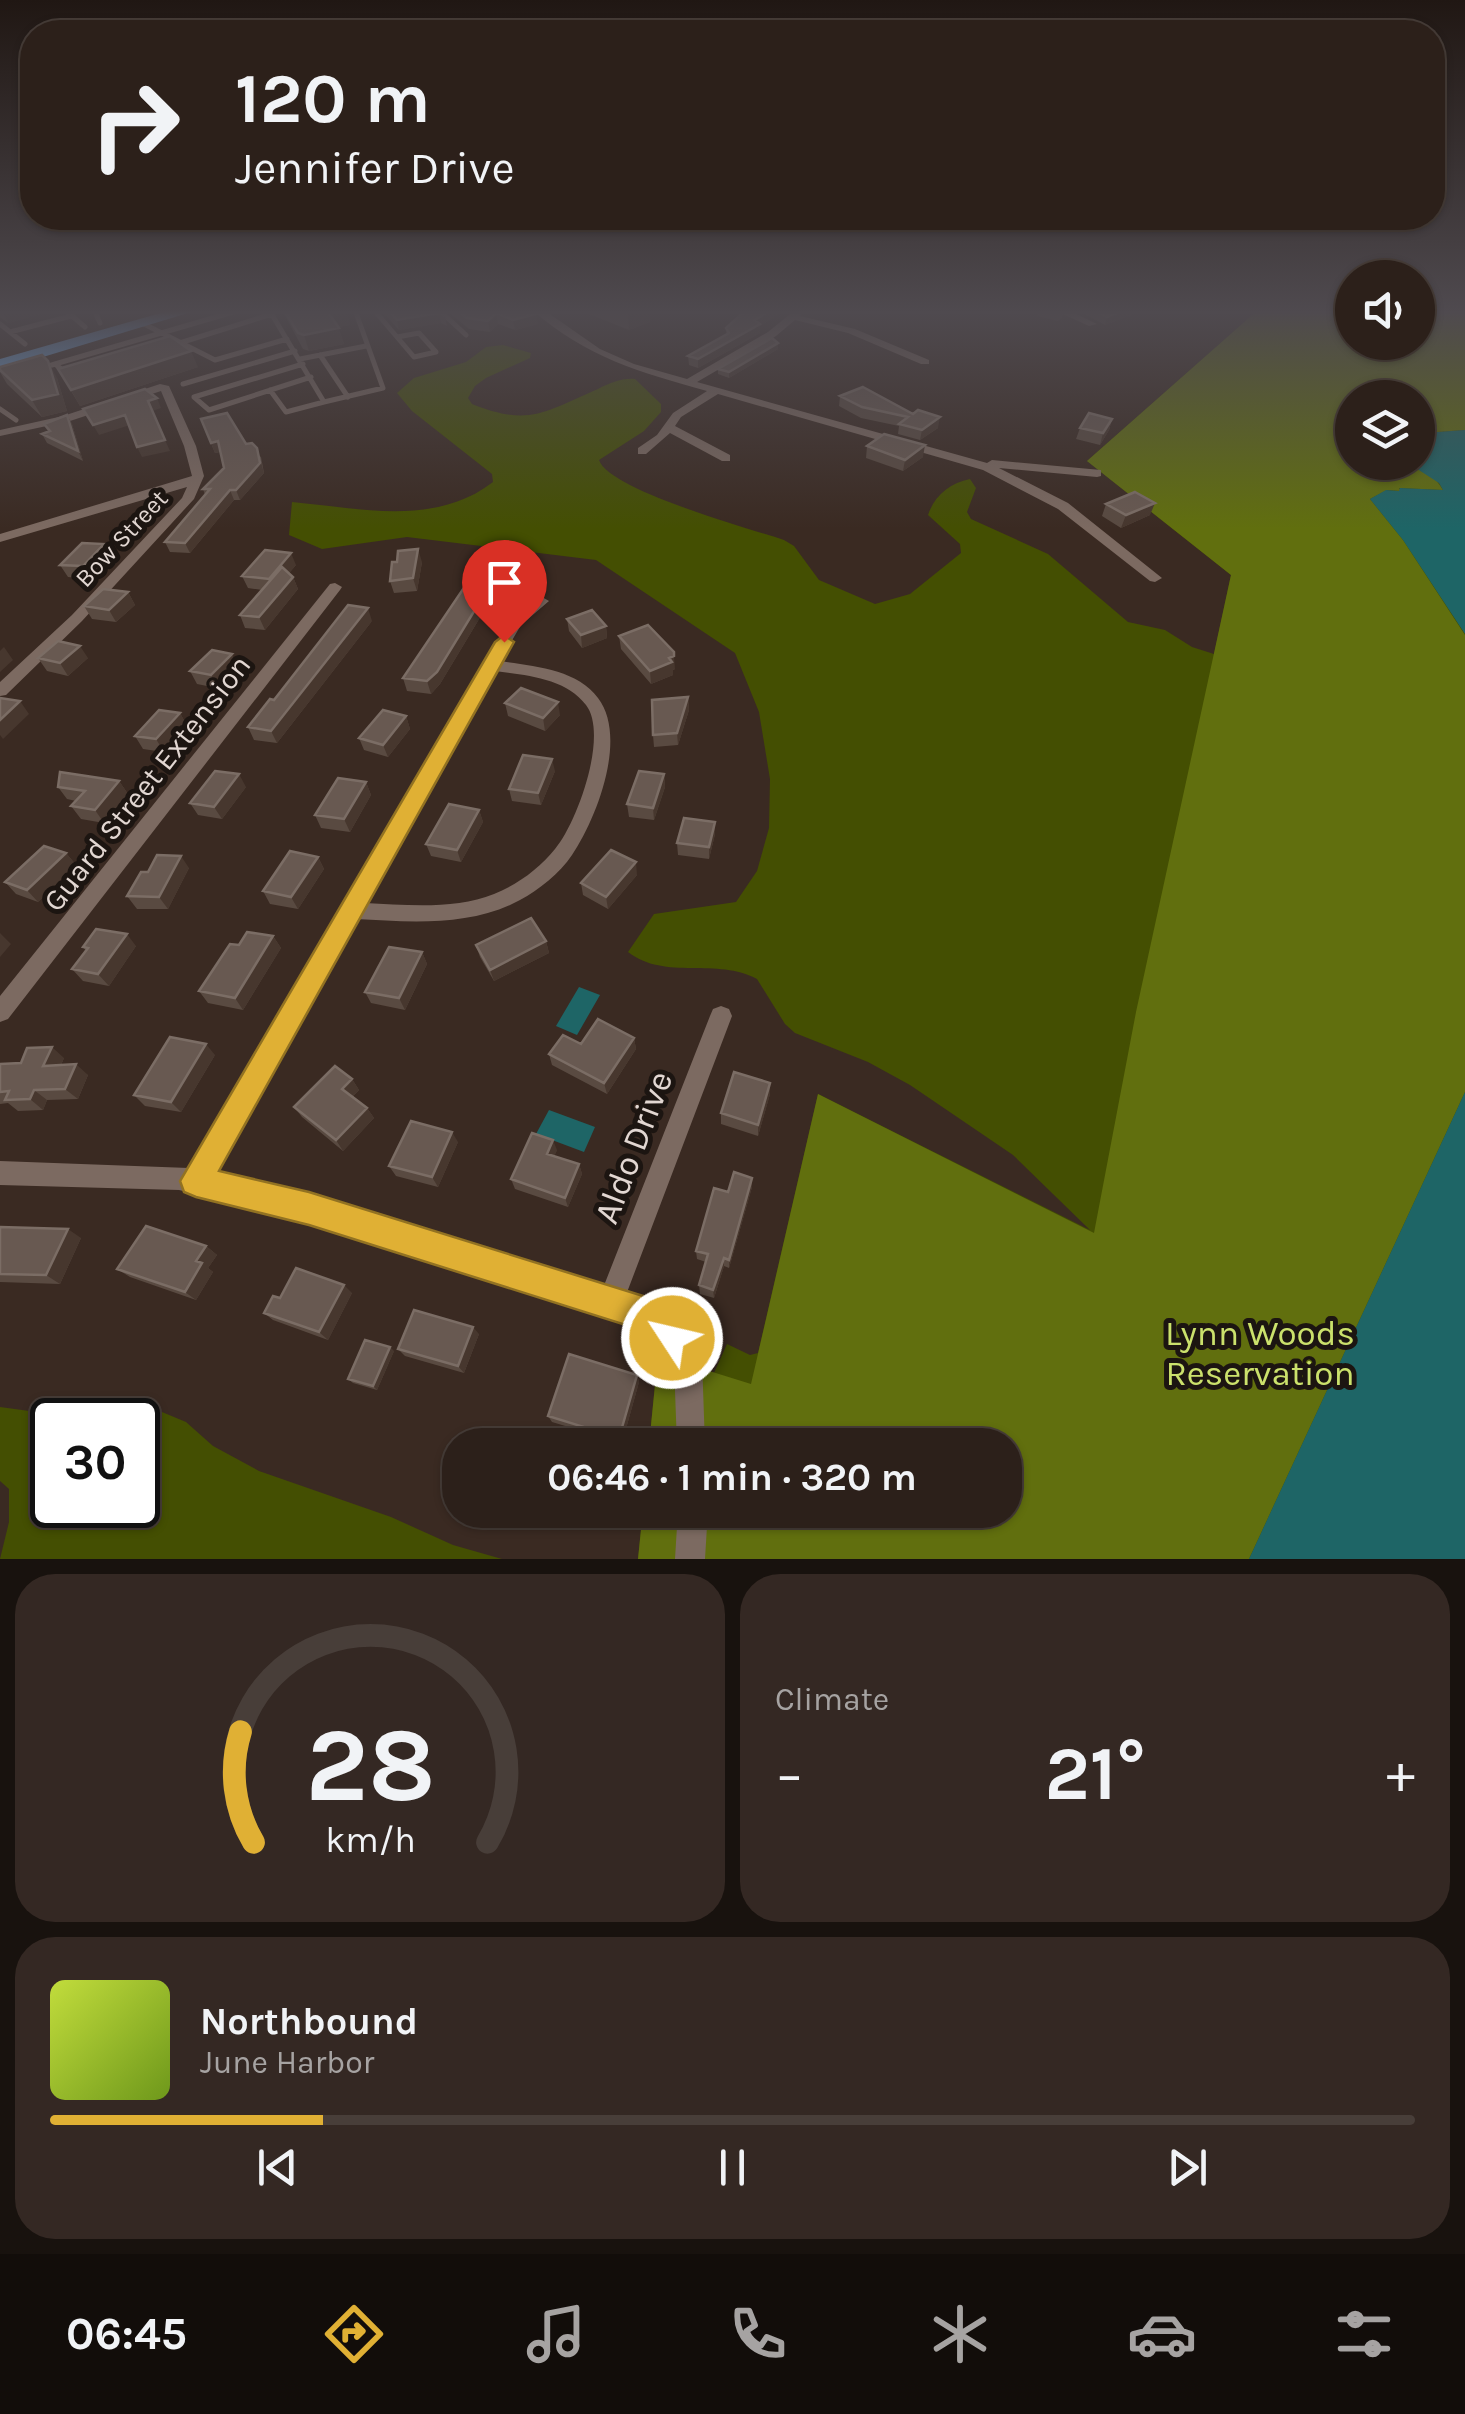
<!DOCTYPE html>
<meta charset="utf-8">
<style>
:root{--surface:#2c201a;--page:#342823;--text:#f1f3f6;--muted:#a6a3a2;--line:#483e39;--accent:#e0b034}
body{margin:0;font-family:Karla,sans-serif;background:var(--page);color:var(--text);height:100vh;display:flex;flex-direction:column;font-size:38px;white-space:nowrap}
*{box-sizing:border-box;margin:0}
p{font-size:32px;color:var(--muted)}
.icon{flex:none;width:55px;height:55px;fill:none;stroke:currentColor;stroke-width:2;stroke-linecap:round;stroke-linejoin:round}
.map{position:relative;height:1559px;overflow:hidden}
.panel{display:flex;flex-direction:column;gap:15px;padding:15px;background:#18120e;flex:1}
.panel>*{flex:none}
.guide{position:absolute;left:20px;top:20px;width:1425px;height:210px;border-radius:40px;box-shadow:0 2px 8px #0004,0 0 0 2px var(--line);background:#2c201a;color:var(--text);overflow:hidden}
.buttons{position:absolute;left:1335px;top:260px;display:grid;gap:20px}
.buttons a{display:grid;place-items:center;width:100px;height:100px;border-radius:50%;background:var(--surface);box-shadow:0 2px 8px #0004,0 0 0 2px var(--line);font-size:50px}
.speed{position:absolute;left:30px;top:1398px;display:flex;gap:20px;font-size:50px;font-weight:700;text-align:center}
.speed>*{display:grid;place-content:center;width:130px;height:130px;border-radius:50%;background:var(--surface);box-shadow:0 2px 8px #0004,0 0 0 2px var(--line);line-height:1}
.speed .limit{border:5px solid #111;border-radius:15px;background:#fff;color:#111}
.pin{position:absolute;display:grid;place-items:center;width:85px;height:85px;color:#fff;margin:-102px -42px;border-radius:50% 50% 50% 0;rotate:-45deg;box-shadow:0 0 10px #0007}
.pin .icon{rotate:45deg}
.me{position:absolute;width:110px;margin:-55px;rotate:305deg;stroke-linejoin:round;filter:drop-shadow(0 0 8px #0008)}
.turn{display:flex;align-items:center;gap:35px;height:210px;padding:0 50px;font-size:45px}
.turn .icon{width:130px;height:130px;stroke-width:2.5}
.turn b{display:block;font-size:70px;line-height:85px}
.big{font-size:75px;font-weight:700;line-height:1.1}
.panel .card{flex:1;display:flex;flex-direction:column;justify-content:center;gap:15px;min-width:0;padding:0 35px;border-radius:40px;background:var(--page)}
.panel .dial{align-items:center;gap:0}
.dial svg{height:260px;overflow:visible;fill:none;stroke:var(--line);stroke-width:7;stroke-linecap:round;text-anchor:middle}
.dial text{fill:var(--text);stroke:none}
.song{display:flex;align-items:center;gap:30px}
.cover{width:120px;height:120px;border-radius:15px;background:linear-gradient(135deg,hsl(70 70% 55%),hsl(80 70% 35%))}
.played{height:10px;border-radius:5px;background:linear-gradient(90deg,var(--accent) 20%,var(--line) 20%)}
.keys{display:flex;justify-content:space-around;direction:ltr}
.heat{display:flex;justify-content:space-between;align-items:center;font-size:55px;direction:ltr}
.panel .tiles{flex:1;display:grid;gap:15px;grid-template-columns:1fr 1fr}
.card:last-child{grid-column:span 2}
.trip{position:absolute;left:442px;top:1428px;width:580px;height:100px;border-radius:40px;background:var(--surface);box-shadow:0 2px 8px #0004,0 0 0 2px var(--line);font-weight:700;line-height:100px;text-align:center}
.menu{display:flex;height:160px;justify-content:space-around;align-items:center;background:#120d0a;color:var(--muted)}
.menu .icon{width:70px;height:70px}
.menu .on{color:var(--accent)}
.menu b{font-size:45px;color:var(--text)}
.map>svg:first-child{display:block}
.green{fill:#444f02;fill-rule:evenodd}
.forest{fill:#616f0e}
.water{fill:#1e6566}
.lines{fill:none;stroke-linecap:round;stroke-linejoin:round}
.lane{stroke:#7c6a61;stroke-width:5}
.street{fill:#7c6a61;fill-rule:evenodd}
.highway{fill:#71b2f5;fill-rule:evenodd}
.wall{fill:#594a41}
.shaded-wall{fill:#47372e}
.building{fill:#685951;stroke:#7b6d65;stroke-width:2.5}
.route{fill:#e0b034;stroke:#927222;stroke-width:2.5}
.labels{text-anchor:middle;stroke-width:10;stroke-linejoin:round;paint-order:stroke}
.far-street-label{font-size:25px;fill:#e2d7d2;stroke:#1c1511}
.street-label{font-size:30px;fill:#e2d7d2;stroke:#1c1511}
.near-street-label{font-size:35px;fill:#e2d7d2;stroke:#1c1511}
.near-park-label{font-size:35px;fill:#cbe16c;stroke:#1c1511}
</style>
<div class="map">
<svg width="1465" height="1559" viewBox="0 0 1465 1559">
<rect width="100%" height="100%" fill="#3a2a22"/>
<path class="green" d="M1258,310H1352V342H1418V310H1465V1559H638L643,1510H1005V1445H649L658,1355L714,1373L727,1344L750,1355L758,1353L818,1094L1090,1230L1013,1155L910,1085L868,1062L795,1033L785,1024L757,979C718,957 665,981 628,952L654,914L736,902L757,871L769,828L770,779L759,712L735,653L596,560L407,537L322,549L289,535L292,502C359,508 435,527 493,482L492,474L412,411L397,393L414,378L466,362L486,347L503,345L531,353L530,358L486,378L475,386L468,398L472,404C530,427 544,412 598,389C610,383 622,378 635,379L661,404V412L644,431L599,460C609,490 748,528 784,540L794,546L819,580L875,604L910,594L961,553L960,544L928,515C934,496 950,483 970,479L976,488L967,512L971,519L1048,554L1128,622L1165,630L1192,647L1214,654L1231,575L1087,461ZM1352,398H1418V462H1352Z
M0,1407L66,1416L162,1412L186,1422L213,1446L259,1471L391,1517L453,1545L502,1559H0L9,1522V1489L0,1481ZM52,1420H138V1505H52Z"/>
<path class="forest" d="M1258,310H1352V342H1418V310H1465V430L1424,433L1423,426H1418V398H1352V462C1384,463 1425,457 1443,490L1399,488L1401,491L1387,490L1370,499L1403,540L1465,635V1092L1249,1559H638L643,1510H1005V1445H649L658,1355L751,1384L818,1094L1094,1233L1136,1012L1231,575L1087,461Z"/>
<path class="water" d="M1418,426H1424L1425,433L1465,430V634L1403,540L1370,499L1386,490L1399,491L1400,488L1443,490L1439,483L1408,463L1418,462Z
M579,987L600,995L577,1035L556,1026Z
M1465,1092V1559H1249Z
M549,1110L595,1127L584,1152L536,1134Z"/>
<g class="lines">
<path class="lane" d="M65,310L85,327
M374,310L414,357L436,352L419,333L397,337
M439,310L466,335
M271,313L324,402L383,388L355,310
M100,323L95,312L103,310
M0,324L25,344
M144,324L215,360L287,339
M10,332L71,316
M170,346L272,314
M320,355L348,397
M300,359L366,346
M55,364L240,310
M303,364L194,397L209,410L311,377
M39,369L55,364L69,375
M183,384L295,351
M270,390L286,412L324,402
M0,409L16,420"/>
<path class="street" d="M532,310H544L600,349L634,364L687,379L768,332L795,310H804L800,316L855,329L929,360V364H921L848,333L795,320L776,336L697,382L987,463L992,460L1101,470V476L1097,477L999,468L1068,503L1162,578L1155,582L1150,581L1058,509L983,470L718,394L681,417L675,426L730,455V461H722L670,433L646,454H638V448L657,435L673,413L707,391C639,372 588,358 532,310Z
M1054,310H1068L1097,324L1089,326Z
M160,384L169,386L196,446L204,476L194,499L82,621L6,695L0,696V682L72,615L182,498L187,487L0,542V534L192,476L184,446L161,391L70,421L0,436V430L63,416Z
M335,583L342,587L340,590L8,1019L0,1022V996L330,584Z
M542,597L549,601L521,625L500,661C533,666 577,669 598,698C628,737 597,818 572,855C560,873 539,890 520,900C471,927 410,922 356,919L212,1174L309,1197L603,1288L710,1016L713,1009L721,1006L729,1009L732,1016L626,1295L665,1309L698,1349L702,1359L705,1445H677L674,1364L648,1329L309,1221L179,1190L0,1185V1161L189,1168L508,622ZM495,671C526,675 566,678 586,705C609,735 577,823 555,849C540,868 517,885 494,894C455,910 406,905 365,903Z
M678,1510H708L705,1559H675Z"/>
<path class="highway" d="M171,310H198L0,370V359Z"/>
</g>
<path class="wall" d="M0,310L52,311L8,323L0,317Z
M282,310H346L350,325L338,327L344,344L309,351L303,349Z
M381,310H439L445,316L447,326L441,323L399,330Z
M446,310H531L538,324L515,330L498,324L490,332L469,329Z
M589,310H652L650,311V322L629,330L589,314Z
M746,310H781L774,317L760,326V333L698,368L689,365L688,356L726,334V328Z
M1038,310H1064L1062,318L1058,321L1037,316Z
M1077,310H1144L1105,325Z
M778,343V349L729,378L718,374V369Z
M0,367L57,378L67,411L42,417L7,384L0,372Z
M198,367L80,406L58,369Z
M840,396L913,414L938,428L920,440L898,434L899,426L861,418L839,406Z
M67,415L72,424L83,461L47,443L42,434L48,432L44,424Z
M201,419L246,444L261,457L264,473L240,500H234L190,553L170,552L165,542L205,495L203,489L224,468L220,452L215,453Z
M1112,419L1109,430L1100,445L1076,439L1080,428Z
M867,446L923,457L903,471L866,458Z
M1106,504L1150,515L1121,528L1102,516Z
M111,556L90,579L68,577L60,565Z
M422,562L417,591L394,593L390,581Z
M503,564L505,576L440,684L431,694L407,691L403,678Z
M296,565L289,573L293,577L298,589L265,630L245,628L240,615L262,590L248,588L242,576Z
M128,592L135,605L116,622L92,619L84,606Z
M567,619L606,626L607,638L582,648L569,631Z
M372,621L277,743L254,740L248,727L274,700Z
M619,636L675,669L673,670V675L651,684L621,649Z
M38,658H88L68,676L47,671Z
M238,666L217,688L197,684L190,671Z
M688,697L689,710L678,745L654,747L653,735Z
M505,703L560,715L545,731L508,716Z
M180,713L187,726L164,752L143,749L135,736Z
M406,716L410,729L388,757L364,750L359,738Z
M555,771L541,805L512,801L509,789Z
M664,774L665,787L654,820L629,817L627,804Z
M119,781L128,794L104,823L81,819L71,806L76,801L67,799L58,787Z
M366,782L371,795L350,832L321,828L315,815Z
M246,787L222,819L198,815L190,803Z
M479,810L483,822L461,862L431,856L426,844Z
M715,822V834L709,859L678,855L677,843Z
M66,853L76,865L38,902L16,894L5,882Z
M318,857L324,869L298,909L270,904L263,891Z
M189,868L168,909H137L127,896L148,872Z
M637,875L608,909L583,895L581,883Z
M273,936L281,948L243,1010L208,1003L199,991L239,945Z
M546,941L549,953L494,981L480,957L476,945Z
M136,946L109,986L83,981L72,969L86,951L83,947Z
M422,952L427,964L405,1010L371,1003L365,992Z
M634,1038L636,1049L607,1094L552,1065L549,1054L581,1044Z
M215,1055L181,1112L145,1106L134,1095Z
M64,1058L61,1065L88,1075L78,1099L47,1100L43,1110L18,1111L8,1103L0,1104V1064Z
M352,1079L359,1090L353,1096L367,1108L374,1118L343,1151L302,1117L294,1107Z
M770,1083V1094L758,1136L721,1124V1113Z
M458,1142L438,1187L396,1176L389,1166Z
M557,1150L554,1156L579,1164L582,1174L568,1207L515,1189L511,1179Z
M752,1178V1187L729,1268L724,1266L714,1298L700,1294L699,1285L706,1262L697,1259L696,1251L728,1192Z
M0,1227L81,1238L60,1284L0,1282Z
M206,1246L217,1255L208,1268L213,1272L196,1300L130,1277L117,1269Z
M352,1293L328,1340L273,1320L264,1313L280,1298Z
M479,1334L464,1373L405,1356L398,1349Z
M394,1351L377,1390L353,1383L348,1379Z
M637,1375L639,1382L622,1443L552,1422L548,1416Z"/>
<path class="shaded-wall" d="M2,310H52V311L8,323Z
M337,310H346L350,325L333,328L328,312Z
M628,310H652L650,311V322L629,330Z
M771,310H781L774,317L760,326V333L698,368V359Z
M1125,310H1144L1105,325L1107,317Z
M439,313L441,323L399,330L397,320Z
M496,313L498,324L490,332L488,321Z
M536,314L538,324L515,330L513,320Z
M339,328L344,344L309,351L304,335Z
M778,343V349L729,378V372Z
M191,351L198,367L80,406L71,390Z
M48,361L57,378L67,411L42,417L32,400Z
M157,398L161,408L152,411L170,451L142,457L137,447L148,401Z
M67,415L72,424L83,461L78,451Z
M125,415L130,425L99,435L93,425Z
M940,417L938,428L920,440L922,430Z
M1112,419L1109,430L1100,445L1103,433Z
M218,441L222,451L215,453L211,443Z
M925,445L923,457L903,471L905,460Z
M257,448L264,473L240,500L236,490Z
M230,490L234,500L190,553L185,543Z
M1155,503L1150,515L1121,528L1126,515Z
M104,544L111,556L90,579L83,566Z
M418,549L422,562L417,591L413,578Z
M291,553L296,565L274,591L269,579Z
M503,564L505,576L440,684L431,694L427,681Z
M293,577L298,589L265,630L259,617Z
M128,592L135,605L116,622L109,610Z
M368,608L372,621L277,743L271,731Z
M606,626L607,638L582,648L581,635Z
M80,646L88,658L68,676L60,663Z
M4,647L13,660L0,672V651Z
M232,654L238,666L217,688L211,675Z
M674,656L675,669L673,670V675L651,684L650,671Z
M688,697L689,710L678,745L677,733Z
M20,701L29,714L3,739L0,735V720Z
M558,702L560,715L545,731L543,718Z
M180,713L187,726L164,752L156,739Z
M406,716L410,729L388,757L383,745Z
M552,759L555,771L541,805L538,793Z
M239,774L246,787L222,819L214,807Z
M664,774L665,787L654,820L653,808Z
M119,781L128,794L104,823L95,810Z
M366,782L371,795L350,832L344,819Z
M479,810L483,822L461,862L457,850Z
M715,822V834L709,859V847Z
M66,853L76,865L38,902L27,890Z
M181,856L189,868L168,909L159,897Z
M318,857L324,869L298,909L291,897Z
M636,862L637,875L608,909L606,897Z
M0,933L11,944L0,957Z
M127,934L136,946L109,986L98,974Z
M273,936L281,948L243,1010L235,998Z
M546,941L549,953L494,981L490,970Z
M422,952L427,964L405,1010L399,998Z
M634,1038L636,1049L607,1094L604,1083Z
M206,1044L215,1055L181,1112L171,1102Z
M52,1047L64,1058L56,1076L43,1066Z
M76,1064L88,1075L78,1099L65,1089Z
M352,1079L359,1090L349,1099L342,1089Z
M770,1083V1094L758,1136V1125Z
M34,1090L47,1100L43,1110L30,1099Z
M367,1108L374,1118L343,1151L336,1140Z
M452,1132L458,1142L438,1187L432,1177Z
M553,1140L557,1150L551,1164L547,1154Z
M579,1164L582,1174L568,1207L565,1198Z
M752,1178V1187L729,1268V1260Z
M68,1229L81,1238L60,1284L46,1275Z
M206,1246L217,1255L208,1268L213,1272L196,1300L185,1292L196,1261Z
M724,1258V1266L714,1298L713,1290Z
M344,1285L352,1293L328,1340L319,1332Z
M473,1327L479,1334L464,1373L458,1366Z
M390,1347L394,1351L377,1390L373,1386Z
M637,1375L639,1382L622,1443L619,1438Z"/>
<path class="building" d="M284,310H337L328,312L339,328L304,335L298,333Z
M388,310H439L445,316L439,313L397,320Z
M457,310H531L536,314L513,320L496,313L488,321L467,318Z
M746,310H771L755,320L760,324L698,359L688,356L729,333L726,328Z
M1094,310H1125L1107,317Z
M170,336L191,351L71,390L58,369Z
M772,338L778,343L729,372L718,369Z
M42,355L48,361L58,394L32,400L0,370V367Z
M863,387L913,414L918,410L940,417L922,430L899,424L908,417L862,407L840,396Z
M145,389L157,398L148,401L165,440L137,447L125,415L93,425L83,409Z
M227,413L246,444L252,443L257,448L260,463L236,490H230L185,543L165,542L210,489H203L224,468L218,441L211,443L201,419Z
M1089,413L1112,419L1103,433L1080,428Z
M67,415L78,451L42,434L50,431L44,424Z
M884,434L925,445L905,460L867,446Z
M1135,492L1155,503L1126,515L1106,504Z
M82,543L104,544L83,566L60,565Z
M418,549L413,578L390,581L392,562H397L398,551Z
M265,550L291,553L269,579L242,576Z
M482,561L503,564L437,672L427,681L403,678Z
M282,567L293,577L259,617L240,615Z
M103,589L128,592L109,610L84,606Z
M348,605L368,608L271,731L248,727L270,699L274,700Z
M592,610L606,626L581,635L567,619Z
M648,625L674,652V656L669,658L672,662L650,671L619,636Z
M58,641L80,646L60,663L38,658Z
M212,650L232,654L211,675L190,671Z
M521,688L558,702L543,718L505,703Z
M688,697L677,733L653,735L652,700Z
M0,698L20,701L0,720Z
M159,710L180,713L156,739L135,736Z
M383,710L406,716L383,745L359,738Z
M523,755L552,759L538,793L509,789Z
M215,771L239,774L214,807L190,803Z
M639,771L664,774L653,808L627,804Z
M60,772L119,781L95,810L71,806L85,791L58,787Z
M338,778L366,782L344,819L315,815Z
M449,804L479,810L457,850L426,844Z
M684,818L715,822L709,847L677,843Z
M44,846L66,853L27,890L5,882Z
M611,850L636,862L606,897L581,883Z
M290,851L318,857L291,897L263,891Z
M157,855L181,856L159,897L127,896L141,872H148Z
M531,918L546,941L490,970L476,945Z
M96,929L127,934L98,974L72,969L88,948L83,947Z
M247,932L273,936L235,998L199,991L230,944L239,945Z
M389,947L422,952L399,998L365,992Z
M598,1019L634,1038L604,1083L549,1054L563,1035L581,1044Z
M170,1037L206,1044L171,1102L134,1095Z
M52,1047L43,1066L76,1064L65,1089L34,1090L30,1099L5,1100L9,1091L0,1092V1064L21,1063L27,1048Z
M335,1066L352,1079L342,1089L367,1108L336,1140L294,1107Z
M734,1072L770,1083L758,1125L721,1113Z
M411,1121L452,1132L432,1177L389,1166Z
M532,1133L553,1140L547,1154L579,1164L565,1198L511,1179Z
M734,1172L752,1178L729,1260L724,1258L713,1290L699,1285L708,1254L696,1251L714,1188L728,1192Z
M146,1226L206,1246L196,1261L202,1263L185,1292L117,1269Z
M0,1227L68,1229L46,1275L0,1274Z
M296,1268L344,1285L319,1332L264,1313L273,1296L280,1298Z
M414,1310L473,1327L458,1366L398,1349Z
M365,1340L390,1347L373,1386L348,1379Z
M569,1354L637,1375L619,1438L548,1416Z"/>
<linearGradient id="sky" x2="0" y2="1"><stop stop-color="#201713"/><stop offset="0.59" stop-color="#4f4a4f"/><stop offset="1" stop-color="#4f4a4f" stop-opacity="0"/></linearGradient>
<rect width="1465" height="529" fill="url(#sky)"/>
<path class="route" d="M504,635L514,642L219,1171L309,1192L656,1300L668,1305L690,1338L684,1351L672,1356L660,1351L645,1331L309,1225L196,1197L184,1192L180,1181L495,642Z"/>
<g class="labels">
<g class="far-street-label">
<text transform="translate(121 538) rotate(-47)" y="9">Bow Street</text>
</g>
<g class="street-label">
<text transform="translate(147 783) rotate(-52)" y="10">Guard Street Extension</text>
</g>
<g class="near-street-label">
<text transform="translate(633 1147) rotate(-69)" y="12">Aldo Drive</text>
</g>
<g class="near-park-label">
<text x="1260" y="1345">Lynn Woods<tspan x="1260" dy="40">Reservation</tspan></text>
</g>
</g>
</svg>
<div class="buttons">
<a><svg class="icon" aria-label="sound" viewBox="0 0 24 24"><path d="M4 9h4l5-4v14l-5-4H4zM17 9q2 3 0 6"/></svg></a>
<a><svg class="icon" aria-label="layers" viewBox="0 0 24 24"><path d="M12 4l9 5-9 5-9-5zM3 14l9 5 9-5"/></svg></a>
</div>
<div class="speed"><div class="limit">30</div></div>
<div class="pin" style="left:504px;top:642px;background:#d93025"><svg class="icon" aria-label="arrive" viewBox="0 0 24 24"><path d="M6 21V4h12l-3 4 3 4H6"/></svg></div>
<svg class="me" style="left:672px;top:1338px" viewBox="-20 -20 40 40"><circle r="17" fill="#e0b034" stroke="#fff" stroke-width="3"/><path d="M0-11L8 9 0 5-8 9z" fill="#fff"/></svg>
<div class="trip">06:46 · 1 min · 320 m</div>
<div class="guide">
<div class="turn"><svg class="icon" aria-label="right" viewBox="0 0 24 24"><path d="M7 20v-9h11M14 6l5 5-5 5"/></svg><div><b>120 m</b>Jennifer Drive</div></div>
</div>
</div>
<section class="panel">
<div class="tiles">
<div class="card dial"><svg viewBox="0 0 100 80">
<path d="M14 69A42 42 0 1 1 86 69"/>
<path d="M14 69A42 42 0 0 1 10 35" stroke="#e0b034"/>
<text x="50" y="56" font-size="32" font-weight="700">28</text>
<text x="50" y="72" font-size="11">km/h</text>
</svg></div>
<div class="card"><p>Climate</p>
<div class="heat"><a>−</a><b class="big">21°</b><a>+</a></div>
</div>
<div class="card">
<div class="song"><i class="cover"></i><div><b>Northbound</b><p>June Harbor</p></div></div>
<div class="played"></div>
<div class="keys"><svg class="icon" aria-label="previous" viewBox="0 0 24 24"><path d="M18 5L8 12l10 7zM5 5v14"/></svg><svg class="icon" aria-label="pause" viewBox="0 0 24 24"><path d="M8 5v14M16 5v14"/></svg><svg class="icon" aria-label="next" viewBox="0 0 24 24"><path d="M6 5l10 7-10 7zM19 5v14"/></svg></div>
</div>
</div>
</section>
<nav class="menu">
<b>06:45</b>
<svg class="icon on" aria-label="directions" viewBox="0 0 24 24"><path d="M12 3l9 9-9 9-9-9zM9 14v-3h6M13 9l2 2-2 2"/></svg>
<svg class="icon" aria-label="music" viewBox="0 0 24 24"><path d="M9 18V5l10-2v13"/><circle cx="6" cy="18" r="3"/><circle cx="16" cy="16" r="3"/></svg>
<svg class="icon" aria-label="phone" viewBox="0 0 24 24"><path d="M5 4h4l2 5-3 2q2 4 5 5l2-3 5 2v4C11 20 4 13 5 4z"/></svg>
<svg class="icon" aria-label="climate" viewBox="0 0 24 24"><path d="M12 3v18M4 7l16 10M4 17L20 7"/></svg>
<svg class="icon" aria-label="car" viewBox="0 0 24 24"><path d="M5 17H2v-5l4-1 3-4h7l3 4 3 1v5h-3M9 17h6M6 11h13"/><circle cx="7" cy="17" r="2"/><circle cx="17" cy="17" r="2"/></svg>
<svg class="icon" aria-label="filters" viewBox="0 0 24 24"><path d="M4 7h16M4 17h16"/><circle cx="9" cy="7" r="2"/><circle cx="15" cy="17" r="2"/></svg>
</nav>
